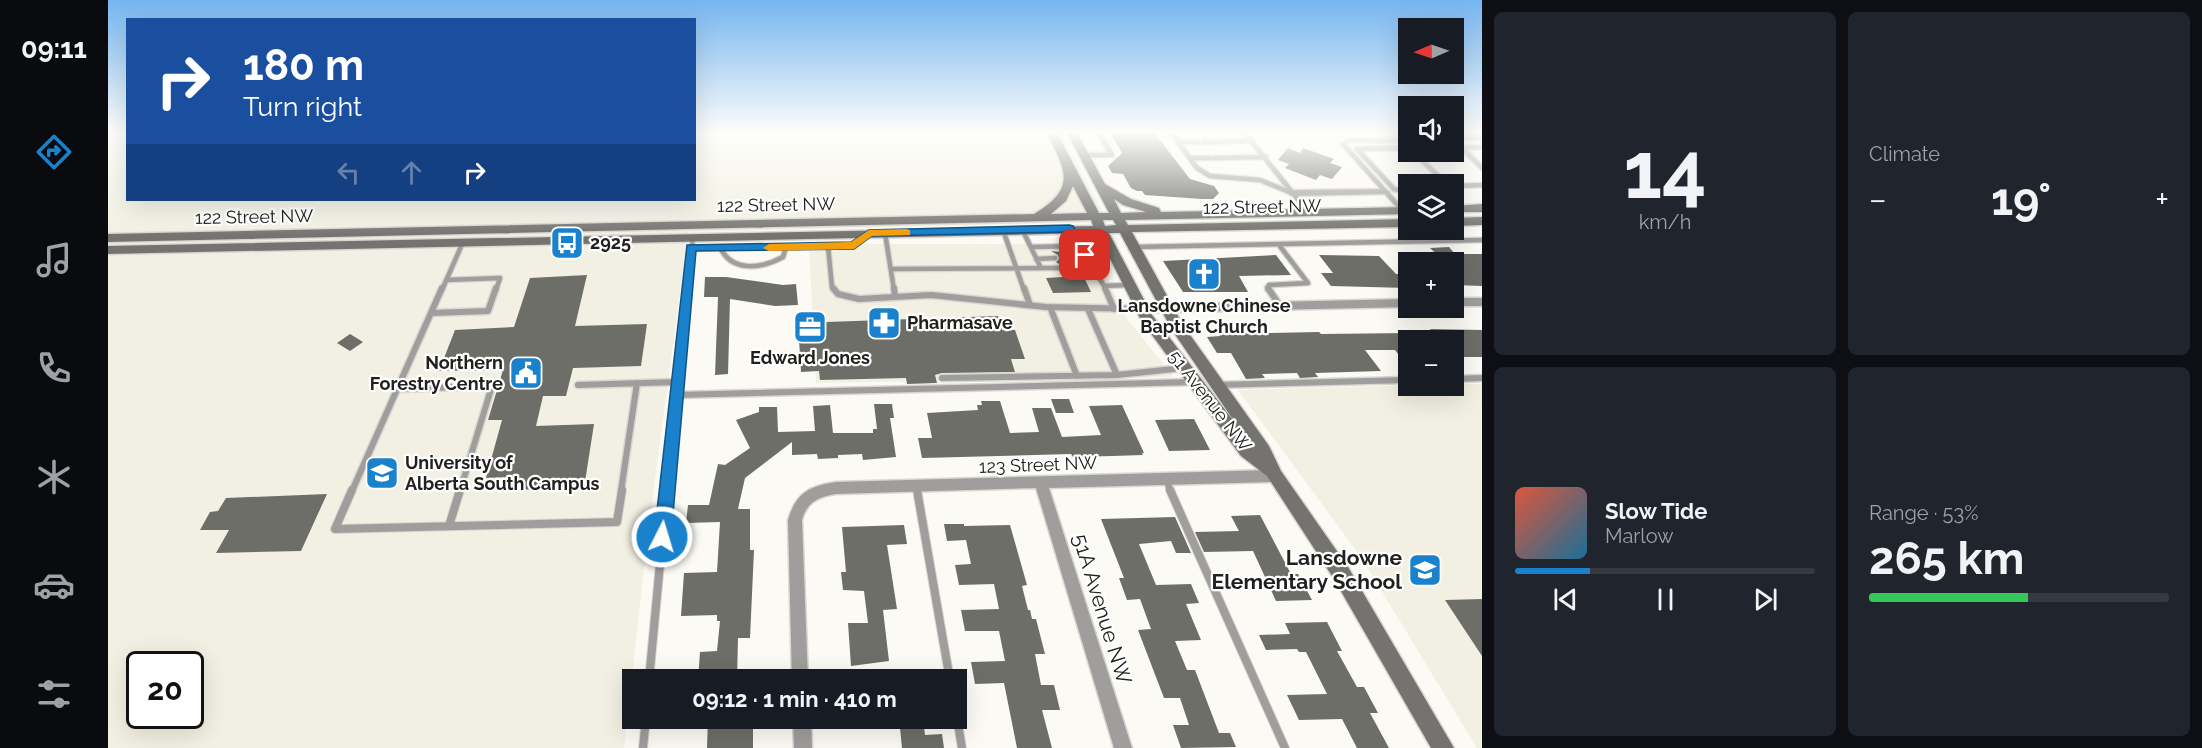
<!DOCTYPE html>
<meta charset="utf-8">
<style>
:root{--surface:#171b24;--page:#20242c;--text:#f1f3f6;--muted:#9ea1a6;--line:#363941;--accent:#1a82cd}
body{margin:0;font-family:Raleway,sans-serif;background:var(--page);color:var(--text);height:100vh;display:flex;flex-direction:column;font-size:22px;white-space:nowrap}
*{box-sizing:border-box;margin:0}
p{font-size:20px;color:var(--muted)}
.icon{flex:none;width:33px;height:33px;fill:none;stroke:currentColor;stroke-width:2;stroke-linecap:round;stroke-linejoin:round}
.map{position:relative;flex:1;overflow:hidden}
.panel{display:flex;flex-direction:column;gap:12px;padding:12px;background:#0d0f14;width:720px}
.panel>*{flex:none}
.top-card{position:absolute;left:18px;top:18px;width:570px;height:183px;border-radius:0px;box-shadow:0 6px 24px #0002;background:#1a4fa0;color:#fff;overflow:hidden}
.needle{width:39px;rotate:268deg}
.fabs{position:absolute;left:1290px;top:18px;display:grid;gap:12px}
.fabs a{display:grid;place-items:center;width:66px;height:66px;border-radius:0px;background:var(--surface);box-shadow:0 6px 24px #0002;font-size:30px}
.speed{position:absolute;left:18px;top:651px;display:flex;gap:12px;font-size:30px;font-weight:700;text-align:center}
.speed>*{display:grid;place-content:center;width:78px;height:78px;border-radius:50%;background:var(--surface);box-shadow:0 6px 24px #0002;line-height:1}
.speed .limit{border:3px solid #111;border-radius:9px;background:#fff;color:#111}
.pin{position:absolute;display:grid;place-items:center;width:51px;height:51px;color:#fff;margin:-26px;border-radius:12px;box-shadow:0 3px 9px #0006}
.me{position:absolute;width:66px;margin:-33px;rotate:5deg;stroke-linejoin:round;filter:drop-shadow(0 0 4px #0008)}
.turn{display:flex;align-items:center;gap:21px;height:126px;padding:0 18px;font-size:27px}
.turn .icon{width:78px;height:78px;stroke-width:2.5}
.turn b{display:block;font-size:42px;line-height:51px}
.lanes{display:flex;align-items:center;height:57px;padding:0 18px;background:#0003;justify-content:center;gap:30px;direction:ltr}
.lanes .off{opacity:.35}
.big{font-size:45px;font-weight:700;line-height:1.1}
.panel .widget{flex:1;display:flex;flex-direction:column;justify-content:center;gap:9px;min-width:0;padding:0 21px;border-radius:9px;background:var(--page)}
.panel .dial{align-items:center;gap:0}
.dial b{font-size:78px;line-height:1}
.song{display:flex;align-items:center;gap:18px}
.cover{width:72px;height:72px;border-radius:9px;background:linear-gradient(135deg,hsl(10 70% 55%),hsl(200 70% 35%))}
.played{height:6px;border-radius:3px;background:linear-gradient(90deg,var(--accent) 25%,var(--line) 25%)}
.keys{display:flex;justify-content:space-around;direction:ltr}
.heat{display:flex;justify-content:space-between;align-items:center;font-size:33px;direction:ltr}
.charge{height:9px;border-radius:4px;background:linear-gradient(90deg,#34c759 53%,var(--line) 0)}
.panel .tiles{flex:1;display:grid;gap:12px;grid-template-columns:repeat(2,1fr)}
.trip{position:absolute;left:514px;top:669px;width:345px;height:60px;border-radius:0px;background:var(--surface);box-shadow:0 6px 24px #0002;font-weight:700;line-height:60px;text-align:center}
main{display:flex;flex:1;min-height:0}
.dock{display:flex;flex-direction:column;width:108px;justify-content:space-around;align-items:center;background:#090b0e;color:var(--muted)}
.dock .icon{width:42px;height:42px}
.dock .active{color:var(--accent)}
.dock b{font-size:27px;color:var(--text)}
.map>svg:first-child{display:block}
.built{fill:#f2f0e2;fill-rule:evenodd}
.building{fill:#6e6e69}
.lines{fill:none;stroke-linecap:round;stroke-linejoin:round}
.lane-far2-casing{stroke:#d8d7d2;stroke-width:7}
.lane-far1-casing{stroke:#d8d7d2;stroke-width:9}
.lane-casing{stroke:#d8d7d2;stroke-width:10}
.street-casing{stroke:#d8d7d2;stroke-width:3}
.secondary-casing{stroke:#d8d7d2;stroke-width:3}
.lane-far2{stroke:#9f9e9c;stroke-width:4.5}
.lane-far1{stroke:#9f9e9c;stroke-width:6}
.lane{stroke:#9f9e9c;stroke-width:8}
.street{fill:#9f9e9c;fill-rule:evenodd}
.secondary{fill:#747370;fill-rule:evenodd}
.route{fill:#1a82cd;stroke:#115485;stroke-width:1.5}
.slow{fill:#f59e0b}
.labels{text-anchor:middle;stroke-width:4.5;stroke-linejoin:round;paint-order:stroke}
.street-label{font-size:18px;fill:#20201e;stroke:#fff}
.poi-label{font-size:18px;font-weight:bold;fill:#20201e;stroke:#fff;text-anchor:start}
.near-poi-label{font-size:21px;font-weight:bold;fill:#20201e;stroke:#fff;text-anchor:end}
.near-street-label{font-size:21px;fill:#20201e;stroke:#fff}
</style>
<main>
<nav class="dock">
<b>09:11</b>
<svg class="icon active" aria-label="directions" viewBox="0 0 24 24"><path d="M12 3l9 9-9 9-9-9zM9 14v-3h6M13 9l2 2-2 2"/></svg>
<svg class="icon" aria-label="music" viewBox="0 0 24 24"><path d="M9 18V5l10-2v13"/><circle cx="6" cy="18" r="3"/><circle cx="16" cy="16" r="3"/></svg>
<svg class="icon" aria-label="phone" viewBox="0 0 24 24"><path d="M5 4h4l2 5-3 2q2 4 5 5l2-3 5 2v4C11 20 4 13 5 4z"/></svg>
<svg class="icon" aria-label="climate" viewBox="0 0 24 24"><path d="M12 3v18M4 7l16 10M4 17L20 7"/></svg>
<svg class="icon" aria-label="car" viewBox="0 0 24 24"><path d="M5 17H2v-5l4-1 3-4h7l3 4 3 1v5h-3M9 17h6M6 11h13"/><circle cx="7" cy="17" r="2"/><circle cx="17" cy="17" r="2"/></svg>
<svg class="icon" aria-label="filters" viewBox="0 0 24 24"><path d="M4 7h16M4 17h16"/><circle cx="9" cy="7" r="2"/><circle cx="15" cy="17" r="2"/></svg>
</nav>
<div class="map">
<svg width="1374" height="748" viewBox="0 0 1374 748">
<rect width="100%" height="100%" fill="#fbfaf4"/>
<path class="built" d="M0,131H19L20,200H586L587,131H953L1000,222L580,232L540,532L516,748H0ZM32,664H82V716H32Z
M701,244H982L1019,319L1066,377L708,383Z
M1346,384H1374V748H1369L1253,557L1130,390Z"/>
<path class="building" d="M1001,131H1045L1082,179L1106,186L1111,193L1105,199H1094L1037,195L1034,191H1029L1023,188L1015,174L1004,173L1000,166L1014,153Z
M1180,148L1192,153L1195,148L1226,159L1222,163L1234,167L1224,179L1212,175L1208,180L1177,168L1181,164L1170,160Z
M1341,247L1347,254H1374V286L1346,285V262H1337L1322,248Z
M943,251L964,253L963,260L969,262L968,270L974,273L983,292L945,293L938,278L955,277L952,272L955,267L948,262L951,259L950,255Z
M1168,255L1183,275L1131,276L1140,292H1075L1055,261Z
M1211,255L1271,256L1288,274H1300V288L1223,286L1213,273H1225Z
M479,275L467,326L539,324L533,366L465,368L458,396H435L428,426L486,424L476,488L401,490L405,477L378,478L394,420H380L395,370L331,371L347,330L406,327L422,278Z
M597,277H618L675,285L688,284L690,305L667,306L622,299L620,374L607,375L610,297H596Z
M890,316L894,330H907L917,359H903L907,372L834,373L827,375L829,383L799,384L798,378L712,380L711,371L693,372L690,323Z
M1322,329L1374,330V357H1355L1346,346V340H1331Z
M1211,332L1213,334L1300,333V367L1287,350H1257L1273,371L1207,373L1210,377L1192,378L1189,373L1154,374L1157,378L1138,379L1123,353H1109L1099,337L1112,336L1111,334Z
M242,334L255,342L242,351L229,343Z
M943,399H961L966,413H948Z
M873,401H892L902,433L931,432L924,408H943L954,437L993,435L981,406L1014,405L1036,453H1034L1035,455L1004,456L965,457L963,454L814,458L810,438H824L819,413L870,410L869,405H874Z
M766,404H784L786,418H782L788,457L755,460L754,454L730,455V458L710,459L709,454L684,455V442L637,478L630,509H642V550H646L642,638H630L629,680H590L592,652L609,651L612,621H609V615L573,616L576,573L609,572L612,522L578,523L580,505H601L610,464L617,465L642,448L628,420L651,412V407H669L670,432L707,431L705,406L722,405L725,433H765V429H769Z
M1086,419L1102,450L1061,451L1047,420Z
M219,494L193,551L108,553L121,530H92L102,512L110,511L118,498Z
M1152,515L1183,574H1190L1204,600L1168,601L1145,551L1096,552L1087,532L1131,531L1123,516Z
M1067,517L1083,553H1068L1063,541L1031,544L1048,585L1083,584L1091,603L1078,604L1093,640L1067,641L1079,670H1087L1111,733H1122L1128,747L1073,748L1065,725H1081L1072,698H1056L1030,630L1043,629L1032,599L1019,600L1011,578H1016L993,519Z
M836,524H856V526L902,525L919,585L914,586L920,610H922L924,619H928L937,654H927L933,685H946L952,710H934L944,748H909L896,683L867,684L863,662L897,661L891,631H857L853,610L891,609L886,584L851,585L847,565L863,564L858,540L839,541Z
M796,525L799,544L779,545L789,609L775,610L781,661L743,666L740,623H760L756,591L735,590L733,572H738L734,527Z
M1374,599V656L1337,600Z
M1219,622L1234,651H1229L1249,687H1256L1270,713H1262L1281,748H1249L1234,719L1191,720L1179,695L1219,694L1198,652H1191L1189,649L1158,650L1151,635L1182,634L1177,623Z
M600,718L645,720V748H599Z
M791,718H815L817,735L834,734L836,748H794Z"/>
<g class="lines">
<defs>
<path id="lane-far2" d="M1062,131L1089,168L1102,176L1152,180L1184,193
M1135,131L1200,212
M1346,137L1374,138
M1275,139L1300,136
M1347,141L1374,168
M1071,142H1090
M1095,142L1144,141
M1352,148L1374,147
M1300,151L1287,148L1249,149L1286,189L1300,192
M1304,152L1357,153
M1306,153L1339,184
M976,155H1004L990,131
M1082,158H1102
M1106,158L1158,157
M1346,186L1374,185
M1294,210L1235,144L1241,140L1300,141
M961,228L996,286
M914,229L933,268H951
M895,230L916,290
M777,233L786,290
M720,246L724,287L726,290
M923,247L971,246
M1026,247L1374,240
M583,248L746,246L761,233
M613,249C625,273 655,268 675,257L678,247
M967,258H979
M928,259L947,258
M972,268H985
M783,269L933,268
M338,280L392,278L388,290
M334,290L355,242
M579,290L585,237
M998,290L996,286L1020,285
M1160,290L1161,285L1200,283L1171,245"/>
<path id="lane-far1" d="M725,288L730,294L751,299L823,295L938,307L1032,309
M786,288L787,297
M916,288L922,305
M997,288L1006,309
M1160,288L1172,306
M942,307L969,376
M980,309L1009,375
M324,313L380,311L388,288
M834,378L1009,375L1075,368
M1346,379L1374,378
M470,385L569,382
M1109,385L1300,380
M289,389L384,386L352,491
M568,395L1086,382
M1058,480L1063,491
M808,486L809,491
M244,491L334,288
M513,491L529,383
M558,491L579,288"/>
<path id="lane" d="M244,490L227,529L509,522L514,490
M809,490L842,680
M1062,490L1177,748
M341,526L352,490
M541,680L559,490
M849,718L854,748
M535,748L538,718"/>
<path id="street" d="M1277,189L1282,192L1280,194L1184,196L1179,193L1184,190Z
M1346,298H1374V306H1346Z
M1300,299V307L1032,313L1026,309L1032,305Z
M1167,470L1172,472L1174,476L1172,480L1167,482L941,488L1024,748H1006L928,488L728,494C710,497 699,502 694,520L700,680H684L680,520C688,493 701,486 728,482Z
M685,718H703L704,748H686Z"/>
<path id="secondary" d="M938,131H948L991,213H1001L958,131H968L997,184L1023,199L1051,208L1053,212L1300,207V214L1017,220L1020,225L1300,219V227L1024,232L1075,325L1161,446L1173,471L1240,567L1346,748H1323L1226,579L1159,476L1133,456L1033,320L989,233L0,254V246L985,226L983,220L0,242V234L926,214C971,187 956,169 938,131ZM965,186L979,213L943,214L958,201ZM1006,199L1015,205L1038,212L1013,213ZM995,220H1005L1008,225L997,226ZM1001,233H1012L1064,330L1128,424L1044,315Z
M1374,204V212H1346V206Z
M1374,217V225L1346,226V218Z"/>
</defs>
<use href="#lane-far2" class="lane-far2-casing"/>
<use href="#lane-far1" class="lane-far1-casing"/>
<use href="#lane" class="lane-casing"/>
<use href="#street" class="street-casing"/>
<use href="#secondary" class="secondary-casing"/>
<use href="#lane-far2" class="lane-far2"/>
<use href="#lane-far1" class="lane-far1"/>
<use href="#lane" class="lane"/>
<use href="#street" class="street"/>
<use href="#secondary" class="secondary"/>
</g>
<linearGradient id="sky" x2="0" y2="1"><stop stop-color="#75b5f0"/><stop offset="0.56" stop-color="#fdfdfa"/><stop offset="1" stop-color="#fdfdfa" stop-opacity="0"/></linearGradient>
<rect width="1374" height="236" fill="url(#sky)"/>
<path class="route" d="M961,225L965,226L983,255L981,258H973L957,232L764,236L746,249L588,251L563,537L560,542L554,544L549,542L546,537L579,245L743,242L761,230Z"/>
<path class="slow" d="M798,229L802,230V235L764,236L746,249L661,251L655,248L661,244L743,242L761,230Z"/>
<defs>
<symbol id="bus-square" viewBox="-11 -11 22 22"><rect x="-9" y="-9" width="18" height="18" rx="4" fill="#1a82cd" stroke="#fff"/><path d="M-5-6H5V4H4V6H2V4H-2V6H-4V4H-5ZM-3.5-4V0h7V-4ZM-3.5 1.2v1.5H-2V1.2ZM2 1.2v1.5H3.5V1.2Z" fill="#fff"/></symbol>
<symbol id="church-square" viewBox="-11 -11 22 22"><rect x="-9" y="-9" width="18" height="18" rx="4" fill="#1a82cd" stroke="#fff"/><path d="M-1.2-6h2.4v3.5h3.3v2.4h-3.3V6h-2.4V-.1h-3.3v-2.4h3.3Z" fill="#fff"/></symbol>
<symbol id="pharmacy-square" viewBox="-11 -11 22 22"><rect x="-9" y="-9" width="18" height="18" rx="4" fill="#1a82cd" stroke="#fff"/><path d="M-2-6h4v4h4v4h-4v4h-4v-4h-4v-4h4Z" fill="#fff"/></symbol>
<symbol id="office-square" viewBox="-11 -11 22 22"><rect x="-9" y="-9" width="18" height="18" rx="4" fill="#1a82cd" stroke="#fff"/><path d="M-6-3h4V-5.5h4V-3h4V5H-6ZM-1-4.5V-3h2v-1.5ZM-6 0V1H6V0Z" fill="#fff"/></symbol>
<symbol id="civic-square" viewBox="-11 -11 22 22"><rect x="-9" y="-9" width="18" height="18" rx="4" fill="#1a82cd" stroke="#fff"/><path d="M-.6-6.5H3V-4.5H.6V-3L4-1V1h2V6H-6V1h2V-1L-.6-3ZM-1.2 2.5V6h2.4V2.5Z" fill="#fff"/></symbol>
<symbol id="university-square" viewBox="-11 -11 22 22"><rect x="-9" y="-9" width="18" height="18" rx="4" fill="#1a82cd" stroke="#fff"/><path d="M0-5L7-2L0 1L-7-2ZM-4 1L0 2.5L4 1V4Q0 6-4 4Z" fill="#fff"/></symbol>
<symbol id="school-square" viewBox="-11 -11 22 22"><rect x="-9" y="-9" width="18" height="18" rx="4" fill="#1a82cd" stroke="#fff"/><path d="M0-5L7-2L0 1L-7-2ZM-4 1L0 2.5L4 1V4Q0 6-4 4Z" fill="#fff"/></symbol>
</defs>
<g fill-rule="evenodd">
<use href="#bus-square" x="440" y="224" width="38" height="38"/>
<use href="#church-square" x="1077" y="255" width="38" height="38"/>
<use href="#pharmacy-square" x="757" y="304" width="38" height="38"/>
<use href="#office-square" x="683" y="308" width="38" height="38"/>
<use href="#civic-square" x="399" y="354" width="38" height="38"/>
<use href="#university-square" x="255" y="454" width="38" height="38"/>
<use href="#school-square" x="1298" y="551" width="38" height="38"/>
</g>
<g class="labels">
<g class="street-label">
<text transform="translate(668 205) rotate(-1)" y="6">122 Street NW</text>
<text transform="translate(1154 207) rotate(-1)" y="6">122 Street NW</text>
<text transform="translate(146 217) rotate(-1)" y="6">122 Street NW</text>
<text transform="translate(1102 401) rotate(52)" y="6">51 Avenue NW</text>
<text transform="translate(930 465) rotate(-2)" y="6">123 Street NW</text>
</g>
<g class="poi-label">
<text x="482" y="249">2925</text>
<text x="1096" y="312" text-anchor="middle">Lansdowne Chinese<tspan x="1096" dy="21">Baptist Church</tspan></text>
<text x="799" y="329">Pharmasave</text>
<text x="702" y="364" text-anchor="middle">Edward Jones</text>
<text x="395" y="369" text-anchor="end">Northern<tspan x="395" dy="21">Forestry Centre</tspan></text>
<text x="297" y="469">University of<tspan x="297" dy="21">Alberta South Campus</tspan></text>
</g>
<g class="near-poi-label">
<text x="1294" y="565">Lansdowne<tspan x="1294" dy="24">Elementary School</tspan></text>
</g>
<g class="near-street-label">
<text transform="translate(994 609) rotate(73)" y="7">51A Avenue NW</text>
</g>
</g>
</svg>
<div class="fabs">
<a><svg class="needle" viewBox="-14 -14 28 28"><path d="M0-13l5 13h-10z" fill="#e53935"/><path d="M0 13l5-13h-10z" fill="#9ea1a6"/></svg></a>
<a><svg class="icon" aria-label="sound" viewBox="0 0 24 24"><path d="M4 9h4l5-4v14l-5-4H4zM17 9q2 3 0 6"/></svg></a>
<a><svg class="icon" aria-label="layers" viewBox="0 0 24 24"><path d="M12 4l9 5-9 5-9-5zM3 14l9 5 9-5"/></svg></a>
<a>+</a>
<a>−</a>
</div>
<div class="speed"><div class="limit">20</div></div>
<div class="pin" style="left:977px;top:255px;background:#d93025"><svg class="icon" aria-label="arrive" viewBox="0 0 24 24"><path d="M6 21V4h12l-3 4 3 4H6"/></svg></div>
<svg class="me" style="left:554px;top:537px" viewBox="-20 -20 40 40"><circle r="17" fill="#1a82cd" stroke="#fff" stroke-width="3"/><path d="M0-11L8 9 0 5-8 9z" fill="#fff"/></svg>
<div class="trip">09:12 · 1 min · 410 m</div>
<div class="top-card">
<div class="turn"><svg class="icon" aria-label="right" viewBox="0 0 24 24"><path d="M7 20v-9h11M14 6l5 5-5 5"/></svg><div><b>180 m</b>Turn right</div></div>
<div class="lanes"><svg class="icon off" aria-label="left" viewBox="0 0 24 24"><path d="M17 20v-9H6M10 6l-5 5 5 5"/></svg><svg class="icon off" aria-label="ahead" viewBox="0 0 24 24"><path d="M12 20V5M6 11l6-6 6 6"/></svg><svg class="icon" aria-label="right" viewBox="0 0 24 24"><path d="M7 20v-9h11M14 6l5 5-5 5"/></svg></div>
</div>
</div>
<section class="panel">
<div class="tiles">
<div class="widget dial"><b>14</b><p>km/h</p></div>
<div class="widget"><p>Climate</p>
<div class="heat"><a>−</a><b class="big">19°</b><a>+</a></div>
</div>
<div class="widget">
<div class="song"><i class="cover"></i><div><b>Slow Tide</b><p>Marlow</p></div></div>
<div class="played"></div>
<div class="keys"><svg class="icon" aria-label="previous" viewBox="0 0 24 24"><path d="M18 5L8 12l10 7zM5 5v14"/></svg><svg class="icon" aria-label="pause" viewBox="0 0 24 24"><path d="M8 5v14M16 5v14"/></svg><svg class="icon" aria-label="next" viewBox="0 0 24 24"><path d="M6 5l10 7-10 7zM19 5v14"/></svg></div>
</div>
<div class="widget"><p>Range · 53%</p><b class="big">265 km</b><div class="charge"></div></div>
</div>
</section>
</main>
